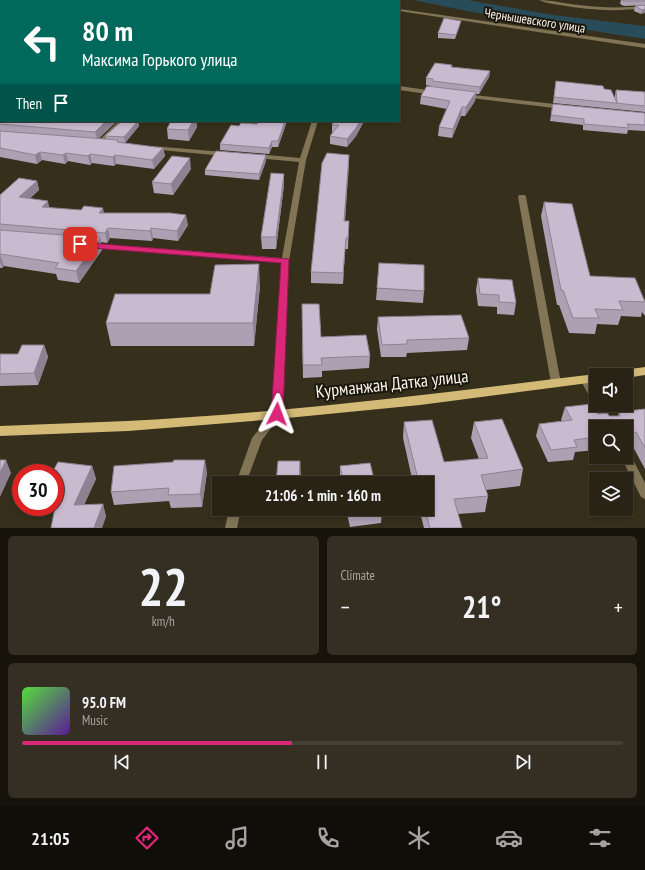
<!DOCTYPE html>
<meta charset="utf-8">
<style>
:root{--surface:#282314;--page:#342f22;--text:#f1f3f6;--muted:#a5a4a0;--line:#444034;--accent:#db2777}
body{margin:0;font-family:"PT Sans Narrow",sans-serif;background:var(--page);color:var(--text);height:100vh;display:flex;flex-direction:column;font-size:15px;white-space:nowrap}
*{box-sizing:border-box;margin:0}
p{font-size:13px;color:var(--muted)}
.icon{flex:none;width:22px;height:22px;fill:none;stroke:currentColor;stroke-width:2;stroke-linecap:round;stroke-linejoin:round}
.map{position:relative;height:528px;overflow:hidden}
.side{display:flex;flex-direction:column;gap:8px;padding:8px;background:#16130b;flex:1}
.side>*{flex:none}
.banner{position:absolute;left:0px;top:0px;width:400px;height:122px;box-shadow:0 2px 6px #0003,0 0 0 1px var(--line);background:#00695c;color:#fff;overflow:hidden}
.fabs{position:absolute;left:589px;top:368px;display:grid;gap:8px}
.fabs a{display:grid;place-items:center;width:44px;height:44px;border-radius:0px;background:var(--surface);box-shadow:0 2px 6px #0003,0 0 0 1px var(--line);font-size:20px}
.speed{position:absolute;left:12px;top:464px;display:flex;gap:8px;font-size:20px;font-weight:700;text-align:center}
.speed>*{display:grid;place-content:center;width:52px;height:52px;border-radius:50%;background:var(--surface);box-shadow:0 2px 6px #0003,0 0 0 1px var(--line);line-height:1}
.speed .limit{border:6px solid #d22;background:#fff;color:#111}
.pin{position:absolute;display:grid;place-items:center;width:34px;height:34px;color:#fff;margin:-17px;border-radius:8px;box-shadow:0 2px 6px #0006}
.me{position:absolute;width:44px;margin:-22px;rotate:3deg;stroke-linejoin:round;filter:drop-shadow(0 0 3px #0008)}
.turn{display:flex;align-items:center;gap:14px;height:84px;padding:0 16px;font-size:18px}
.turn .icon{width:52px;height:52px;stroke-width:2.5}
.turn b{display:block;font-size:28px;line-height:34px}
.then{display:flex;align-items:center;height:38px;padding:0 16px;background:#0003;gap:8px;font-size:15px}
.big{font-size:30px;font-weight:700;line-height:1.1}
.side .widget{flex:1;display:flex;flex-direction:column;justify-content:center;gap:6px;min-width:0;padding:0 14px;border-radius:6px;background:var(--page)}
.side .dial{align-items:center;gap:0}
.dial b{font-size:52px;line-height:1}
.song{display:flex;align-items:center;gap:12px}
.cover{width:48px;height:48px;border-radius:6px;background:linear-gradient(135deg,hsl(110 70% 55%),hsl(270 70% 35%))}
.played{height:4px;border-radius:2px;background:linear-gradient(90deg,var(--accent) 45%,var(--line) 45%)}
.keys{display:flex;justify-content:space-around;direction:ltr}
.heat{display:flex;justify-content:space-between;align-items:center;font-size:22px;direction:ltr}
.side .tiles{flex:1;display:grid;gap:8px;grid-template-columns:1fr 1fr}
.widget:last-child{grid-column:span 2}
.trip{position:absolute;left:212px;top:476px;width:222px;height:40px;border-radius:0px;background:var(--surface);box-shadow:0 2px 6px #0003,0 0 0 1px var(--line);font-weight:700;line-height:40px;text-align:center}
.dock{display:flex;height:64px;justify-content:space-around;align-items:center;background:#100e08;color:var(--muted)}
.dock .icon{width:28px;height:28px}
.dock .current{color:var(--accent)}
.dock b{font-size:18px;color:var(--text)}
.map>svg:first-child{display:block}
.water{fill:#284c59}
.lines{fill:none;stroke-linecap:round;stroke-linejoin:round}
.service{fill:#817556;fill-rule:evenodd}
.minor{fill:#817556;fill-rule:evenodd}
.primary{fill:#d3ba77;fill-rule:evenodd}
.wall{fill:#aea0b3}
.shaded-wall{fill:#8d8292}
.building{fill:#cabad0;stroke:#8d8292}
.route{fill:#db2777;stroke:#8e194d}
.labels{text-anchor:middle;stroke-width:4;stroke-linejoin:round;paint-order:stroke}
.far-street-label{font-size:13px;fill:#f8f4e7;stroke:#1a170e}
.near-street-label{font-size:18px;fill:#f8f4e7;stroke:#1a170e}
</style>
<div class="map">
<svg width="645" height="528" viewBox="0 0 645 528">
<rect width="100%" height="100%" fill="#362f1b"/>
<path class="water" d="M413,0H468L553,15L645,26V39L472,12Z"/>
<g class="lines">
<path class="service" d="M119,121H126L101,144H97V142Z
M519,195H525L526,197L561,383L559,385L556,386L553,385L551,383L518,197Z"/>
<path class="minor" d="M539,0C552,0 566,4 579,5C601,8 623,8 645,6V8C616,12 589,10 560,5C553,4 545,3 539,0Z
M399,9L645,44V48L399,11Z
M399,86L434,91L437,93L434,95L399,90Z
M465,94L563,105L566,107L563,109L463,97V95Z
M312,121H318L306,160L289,261L282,414L262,440L246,483H236L252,438L272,413L281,263L91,247L87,245L91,243L282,258L299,162L256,158L253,156L256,154L300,158Z
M152,146L224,152L227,154L224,156L150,149L149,148Z
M585,376L588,377L596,391V405H604L615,427H605L594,405L595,403H593L580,379L582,377Z
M626,453L630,454L645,483V499L641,497L621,457H626Z
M229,509H241L237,528H225Z"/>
<path class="primary" d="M645,367V375L626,378V375H610L612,372L616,371Z
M596,374L600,375H596V382L420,405L277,419L128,431L0,436V426C42,424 85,423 127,421C284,413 440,393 596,374Z"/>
</g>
<path class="wall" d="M23,0H169L178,1H23Z
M621,0H645V5L624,6L620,4Z
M645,5L641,14L634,11L635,6Z
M460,25L455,39L438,38V33Z
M452,65V67L490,71L489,77L479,94H476L475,101L465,116H461L452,138L438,136L439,127L447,109L420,104L421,96L431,87V86L426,85V78Z
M556,81L604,89L615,99V95L616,90L645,92V112L553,103Z
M0,103L115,123L98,139H106L105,136L138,121L139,126L125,143L119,142V143L163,148L165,156L154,169L116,164L114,166L92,163L90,165L68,161L65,164L42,160L37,164L0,157Z
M553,104L645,113V131L628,130L627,134L583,130V125L550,121Z
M171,121H196L197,127L189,141L168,139L167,129Z
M258,121H287L278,147H272L269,154L220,150V144L239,126L257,124Z
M334,121H364L356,136L347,147L330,144V136L333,132H332V125Z
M349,155L345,221H349L348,249H345L343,284L311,283V272Z
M266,161L259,180L205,175V170Z
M191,169L173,195L154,193L152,182Z
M37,181L39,190L30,198L49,208L104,213L188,225L178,241L153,238L152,241L110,238L107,243L101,242L102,250L79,283L58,280L56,274L4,266L2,268H0V195Z
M284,185L276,249H262L261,237Z
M544,202L590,276L645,300V316L642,312L641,317L621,316L618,325L597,324L595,334L569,333L559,305H557L541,216Z
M478,278L516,303L514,315L497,314V307L478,306L476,290Z
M260,286L254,346H111L106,323L210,294Z
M377,288L424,291L423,303L376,300Z
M302,304L321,337L370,356L369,368L322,371V377L303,378Z
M378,317L469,338L467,350L407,353L406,357H381L377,329Z
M44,345L48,357L38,385L0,386V354H18Z
M565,407L609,416H618L619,412L645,409V469L632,445L626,446V427H596V450L575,452L573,460L548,462L536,436L539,424L562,421L561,420Z
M404,422L444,462L479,459L471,438L474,422L523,469L520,486L486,490L488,496L485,512L458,514L462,528H424L419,509H427V483H413L403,438Z
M92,466L96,479L84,505L103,504L106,517L55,504V473Z
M340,466L375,483H341L340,479Z
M207,472L202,507L171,508L169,501L114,505L111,492Z
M346,509H382L381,523L350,527Z"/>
<path class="shaded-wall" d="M645,9V13L641,14L642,10Z
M0,70H1V75L0,76Z
M490,71L489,77L479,94L480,87Z
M476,92L475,101L465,116L466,107Z
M462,107L461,116L452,138L453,129Z
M106,121H115V123L97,140L95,132Z
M138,121L139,126L125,143L124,137Z
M193,121H196L197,127L189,141L188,130Z
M285,121H287L278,147V141Z
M360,121H364L356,136L347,147V139Z
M272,141V147L269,154V148Z
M163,148L165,156L154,169L152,160Z
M40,152L42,160L37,164L35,155Z
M66,153L68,161L65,164L63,155Z
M90,154L92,163L90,165L88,156Z
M115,155L116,164L114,166L113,157Z
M266,155V161L259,180V174Z
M349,155V166L344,232V221Z
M190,158L191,169L173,195L171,184Z
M284,174V185L276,249V237Z
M37,181L39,190L22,206L19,197Z
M48,201L50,211L42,207Z
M103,208L105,218L99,213Z
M186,215L188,225L178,241L177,231Z
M108,228L110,238L107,243L105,233Z
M151,228L153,238L152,241L150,231Z
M100,238L102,250L79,283L76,271Z
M346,238L345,249L343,284V273Z
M0,254L4,266L2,268L0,262Z
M259,264L260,286L254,346L253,323Z
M44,345L48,357L38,385L34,373Z
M6,460L11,473L0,497V473Z
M205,460L207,472L202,507L200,494Z
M300,461L301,474L300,483H299Z
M92,466L96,479L78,517L74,505Z
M103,504L106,517L102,528H94Z"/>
<path class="building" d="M32,0H169L178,1H37Z
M258,0H334L332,1H257Z
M622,0H645V1H625Z
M645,5V9L642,10L635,6Z
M444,18L461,21L456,35L438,33Z
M0,31H1V43H0Z
M1,47V56L0,53V48H1Z
M1,57V70H0V58Z
M435,63L452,65L451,67L490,71L480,87L432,81L433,79L426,78Z
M556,81L603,86L604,89L611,90L617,103L616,90L645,92V106L554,97Z
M427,86L476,92L466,107H462L453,129L439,127L450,101L421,96Z
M0,103H1V121H106L95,132L0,124Z
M553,104L645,113V125L627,124L629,128L584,124V119L551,115Z
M122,121H138L124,137L105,136Z
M171,121H193L188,130L167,129Z
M258,121H285L278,141H272L269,148L220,144L231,125L239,126L241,123L257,124Z
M334,121H360L356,128L347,139L330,136L339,125H332Z
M0,131L118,140L117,142L163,148L152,160L115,155L113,157L90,154L88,156L66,153L63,155L40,152L35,155L0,148Z
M216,151L266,155L259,174L205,170Z
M327,153L349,155L344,221H349L348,238H346L343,273L311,272L322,163Z
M172,156L190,158L171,184L152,182Z
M271,173L284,174L276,237H261Z
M19,178L37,181L19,197L48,201L42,207L81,210L84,206L103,208L99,213H170L186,215L177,231L151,228L150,231L108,228L105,233L0,224V195Z
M544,202L572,204L590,276L635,278L645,302L619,301L623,310L595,309L599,318H573L563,290H561Z
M0,230L100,238L76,271L55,268L59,263L0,254Z
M379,263L424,265V291L377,288Z
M259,264L253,323H106L115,294H210L215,265Z
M478,278L512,280L516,303L499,302V295L480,294Z
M302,304H319L321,337L366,335L370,356L321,358L322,365H303Z
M461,315L469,338L407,340V344L382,345L378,317Z
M22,345H44L34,373L0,374V354H18Z
M592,404L598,414L607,413L609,416H620L619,412L645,409V448L636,432L626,434V427H596V437L574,440L577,447L551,450L539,424L572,420L565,407Z
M502,419L523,469L481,475L488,496L454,499L462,528H430L425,509H427V483H419L404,422L432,420L444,462L488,458L474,422Z
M0,460H6L0,473Z
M174,460H205L200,494L168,495L169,488L111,492L114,466L173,462Z
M278,461H300L299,483H276Z
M58,462L92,466L74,505L103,504L94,528H51L58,492H55V473H52Z
M370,463L375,483H344L340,466Z
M349,509H382V511L350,515Z"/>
<path class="route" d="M77,242L289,259L283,414L281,417H273L271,414L281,263L80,247L75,244Z"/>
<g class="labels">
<g class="far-street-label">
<text transform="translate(535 20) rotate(9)" y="5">Чернышевского улица</text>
</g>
<g class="near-street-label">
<text transform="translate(392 384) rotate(-6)" y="6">Курманжан Датка улица</text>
</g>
</g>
</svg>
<div class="fabs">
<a><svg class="icon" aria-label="sound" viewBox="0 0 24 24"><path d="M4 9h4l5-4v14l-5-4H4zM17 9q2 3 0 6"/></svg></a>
<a><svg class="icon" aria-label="search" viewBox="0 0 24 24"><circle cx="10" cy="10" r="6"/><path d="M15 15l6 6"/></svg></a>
<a><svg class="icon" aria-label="layers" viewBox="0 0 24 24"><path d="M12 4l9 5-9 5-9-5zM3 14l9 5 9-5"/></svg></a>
</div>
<div class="speed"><div class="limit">30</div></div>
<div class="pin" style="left:80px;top:244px;background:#d93025"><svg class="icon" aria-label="arrive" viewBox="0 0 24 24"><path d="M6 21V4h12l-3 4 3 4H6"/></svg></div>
<svg class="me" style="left:277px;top:414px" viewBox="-20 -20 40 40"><path d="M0-17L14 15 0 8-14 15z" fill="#db2777" stroke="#fff" stroke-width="4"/></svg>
<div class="trip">21:06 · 1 min · 160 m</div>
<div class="banner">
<div class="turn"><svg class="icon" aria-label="left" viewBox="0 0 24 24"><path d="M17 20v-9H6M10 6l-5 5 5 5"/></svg><div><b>80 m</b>Максима Горького улица</div></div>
<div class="then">Then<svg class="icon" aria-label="arrive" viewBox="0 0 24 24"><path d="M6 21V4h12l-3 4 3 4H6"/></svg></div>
</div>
</div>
<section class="side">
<div class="tiles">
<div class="widget dial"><b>22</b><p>km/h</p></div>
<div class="widget"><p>Climate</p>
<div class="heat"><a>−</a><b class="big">21°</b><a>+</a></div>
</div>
<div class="widget">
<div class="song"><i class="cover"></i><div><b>95.0 FM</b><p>Music</p></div></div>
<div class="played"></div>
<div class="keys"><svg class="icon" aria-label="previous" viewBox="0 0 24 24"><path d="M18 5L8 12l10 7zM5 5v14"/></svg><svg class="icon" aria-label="pause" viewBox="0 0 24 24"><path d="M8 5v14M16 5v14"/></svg><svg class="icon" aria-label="next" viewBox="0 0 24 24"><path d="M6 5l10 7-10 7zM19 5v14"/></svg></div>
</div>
</div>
</section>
<nav class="dock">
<b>21:05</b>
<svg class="icon current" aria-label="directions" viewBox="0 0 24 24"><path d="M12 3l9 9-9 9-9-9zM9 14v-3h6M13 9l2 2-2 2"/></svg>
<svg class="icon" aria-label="music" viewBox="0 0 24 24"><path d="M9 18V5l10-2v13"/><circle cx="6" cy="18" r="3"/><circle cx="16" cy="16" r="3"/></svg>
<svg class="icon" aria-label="phone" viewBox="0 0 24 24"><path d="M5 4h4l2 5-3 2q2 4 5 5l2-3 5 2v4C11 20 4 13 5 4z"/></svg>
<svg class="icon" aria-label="climate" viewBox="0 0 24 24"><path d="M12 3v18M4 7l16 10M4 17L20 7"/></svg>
<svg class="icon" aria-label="car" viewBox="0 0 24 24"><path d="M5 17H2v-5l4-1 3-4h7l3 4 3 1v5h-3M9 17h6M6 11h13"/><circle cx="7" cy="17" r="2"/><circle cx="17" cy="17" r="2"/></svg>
<svg class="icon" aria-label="filters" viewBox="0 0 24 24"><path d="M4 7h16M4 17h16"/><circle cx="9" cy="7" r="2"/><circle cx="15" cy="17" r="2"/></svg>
</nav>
